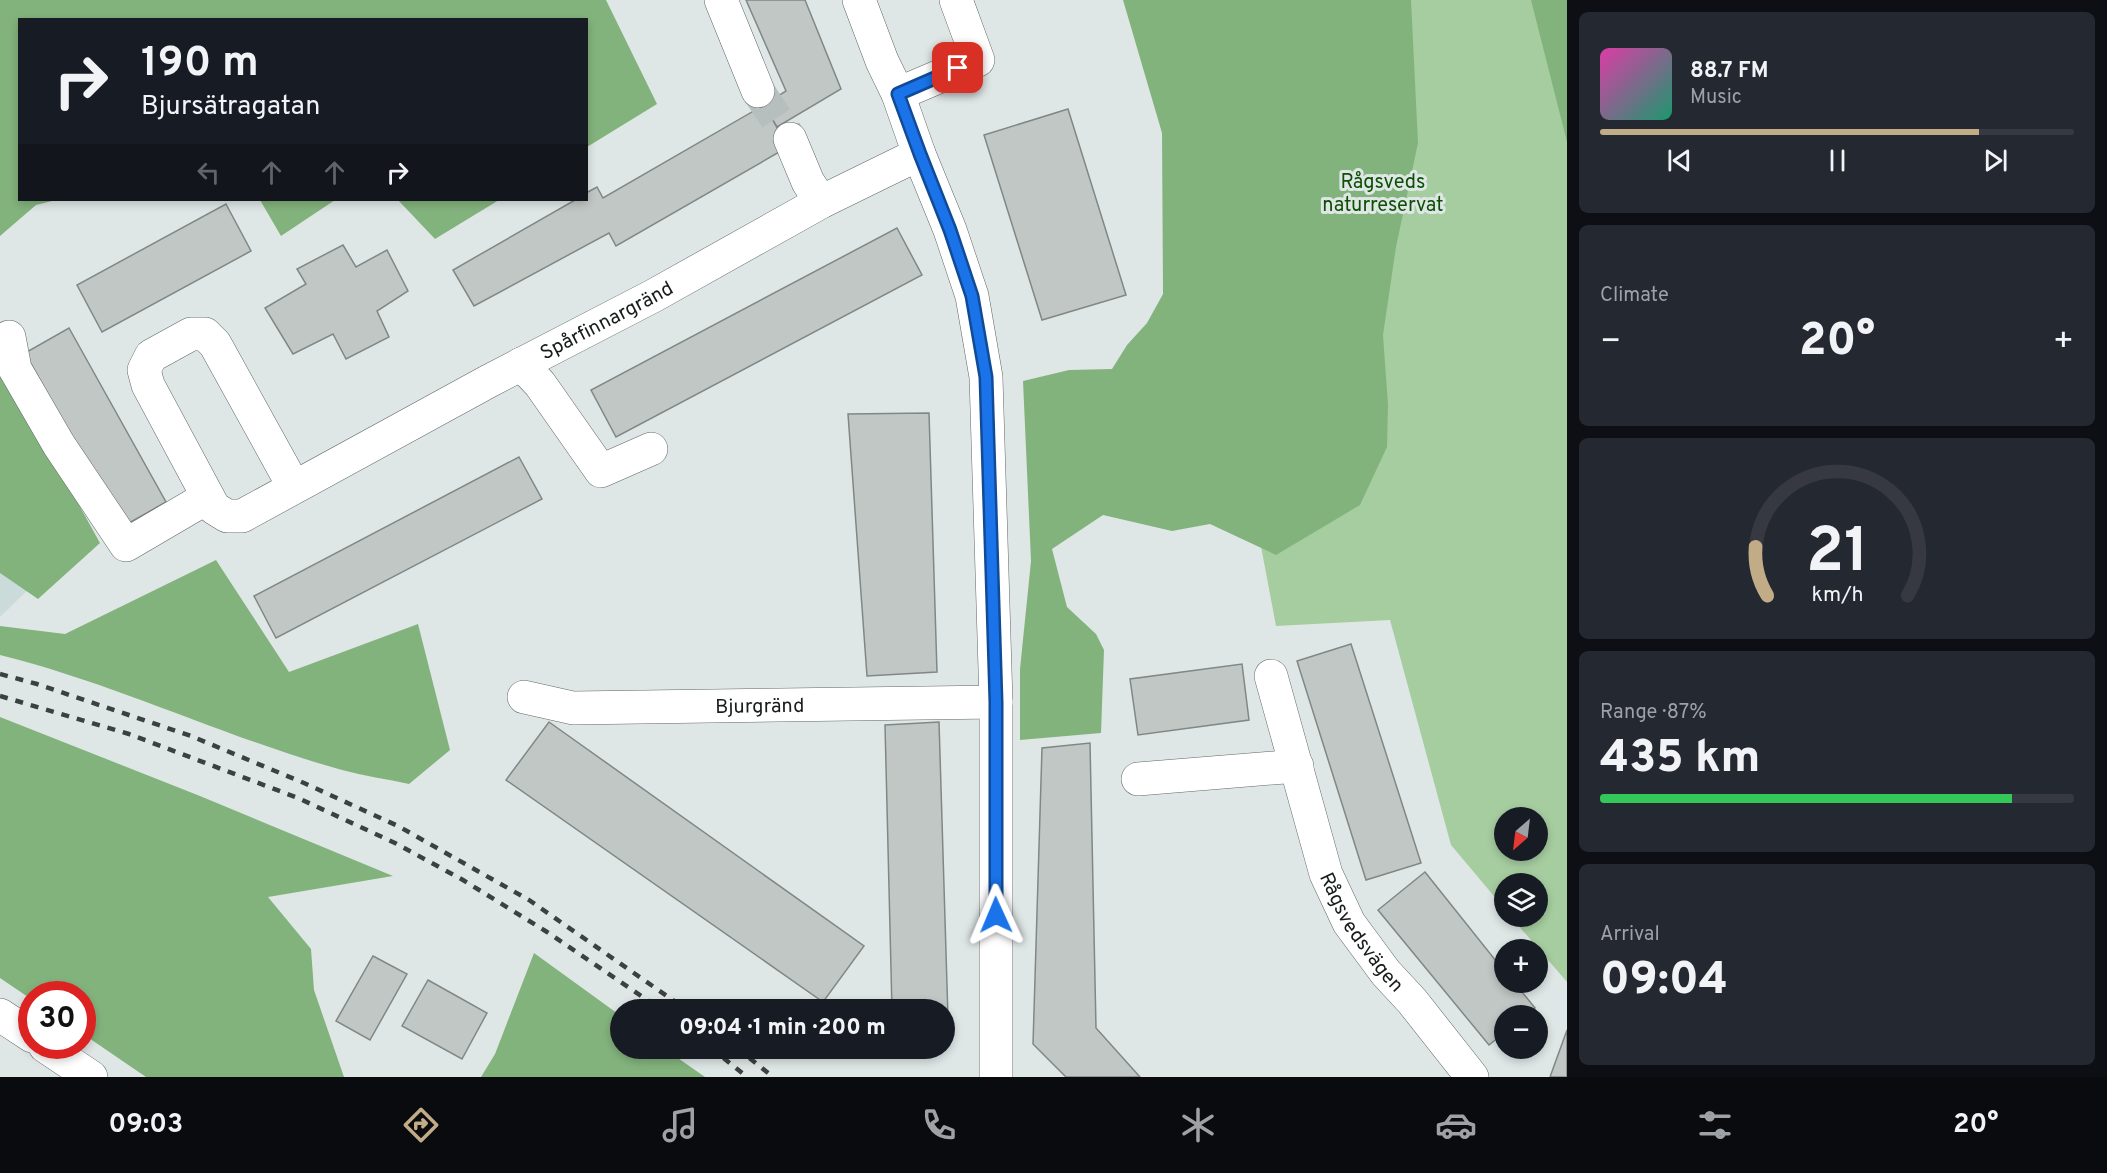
<!DOCTYPE html>
<meta charset="utf-8">
<style>
:root{--surface:#171b24;--page:#242831;--text:#f1f3f6;--muted:#9ea1a6;--line:#363941;--accent:#c2ab87}
body{margin:0;font-family:Overpass,sans-serif;background:var(--page);color:var(--text);height:100vh;display:flex;flex-direction:column;font-size:22px;white-space:nowrap}
*{box-sizing:border-box;margin:0}
p{font-size:20px;color:var(--muted)}
.icon{flex:none;width:33px;height:33px;fill:none;stroke:currentColor;stroke-width:2;stroke-linecap:round;stroke-linejoin:round}
.map{position:relative;flex:1;overflow:hidden}
.side{display:flex;flex-direction:column;gap:12px;padding:12px;background:#0d0f14;width:540px}
.side>*{flex:none}
.top-card{position:absolute;left:18px;top:18px;width:570px;height:183px;border-radius:0px;box-shadow:0 3px 9px #0003;background:#171b24;color:var(--text);overflow:hidden}
.needle{width:39px;rotate:208deg}
.tools{position:absolute;left:1494px;top:807px;display:grid;gap:12px}
.tools a{display:grid;place-items:center;width:54px;height:54px;border-radius:50%;background:var(--surface);box-shadow:0 3px 9px #0003;font-size:30px}
.speed{position:absolute;left:18px;top:981px;display:flex;gap:12px;font-size:30px;font-weight:700;text-align:center}
.speed>*{display:grid;place-content:center;width:78px;height:78px;border-radius:50%;background:var(--surface);box-shadow:0 3px 9px #0003;line-height:1}
.speed .limit{border:9px solid #d22;background:#fff;color:#111}
.pin{position:absolute;display:grid;place-items:center;width:51px;height:51px;color:#fff;margin:-26px;border-radius:12px;box-shadow:0 3px 9px #0006}
.me{position:absolute;width:66px;margin:-33px;rotate:359deg;stroke-linejoin:round;filter:drop-shadow(0 0 4px #0008)}
.turn{display:flex;align-items:center;gap:21px;height:126px;padding:0 24px;font-size:27px}
.turn .icon{width:78px;height:78px;stroke-width:2.5}
.turn b{display:block;font-size:42px;line-height:51px}
.lanes{display:flex;align-items:center;height:57px;padding:0 24px;background:#0003;justify-content:center;gap:30px;direction:ltr}
.lanes .off{opacity:.35}
.big{font-size:45px;font-weight:800;line-height:1.1}
.side .card{flex:1;display:flex;flex-direction:column;justify-content:center;gap:9px;min-width:0;padding:0 21px;border-radius:9px;background:var(--page)}
.side .dial{align-items:center;gap:0}
.dial svg{height:156px;overflow:visible;fill:none;stroke:var(--line);stroke-width:7;stroke-linecap:round;text-anchor:middle}
.dial text{fill:var(--text);stroke:none}
.song{display:flex;align-items:center;gap:18px}
.cover{width:72px;height:72px;border-radius:9px;background:linear-gradient(135deg,hsl(320 70% 55%),hsl(160 70% 35%))}
.played{height:6px;border-radius:3px;background:linear-gradient(90deg,var(--accent) 80%,var(--line) 80%)}
.keys{display:flex;justify-content:space-around;direction:ltr}
.heat{display:flex;justify-content:space-between;align-items:center;font-size:33px;direction:ltr}
.charge{height:9px;border-radius:4px;background:linear-gradient(90deg,#34c759 87%,var(--line) 0)}
.trip{position:absolute;left:610px;top:999px;width:345px;height:60px;border-radius:30px;background:var(--surface);box-shadow:0 3px 9px #0003;font-weight:800;line-height:60px;text-align:center}
.tabs{display:flex;height:96px;justify-content:space-around;align-items:center;background:#090b0e;color:var(--muted)}
.tabs .icon{width:42px;height:42px}
.tabs .active{color:var(--accent)}
.tabs b{font-size:27px;color:var(--text)}
main{display:flex;flex:1;min-height:0}
.map>svg:first-child{display:block}
.built{fill:#cadbda}
.green{fill:#a6cda0;fill-rule:evenodd}
.forest{fill:#83b37d}
.building{fill:#c1c7c4;stroke:#818784;stroke-width:1.5}
.lines{fill:none;stroke-linecap:round;stroke-linejoin:round}
.minor-tunnel{stroke:#b7bebe;stroke-width:33;stroke-dasharray:33 16;stroke-linecap:butt}
.minor-casing{stroke:#616868;stroke-width:34}
.minor{stroke:#fff;stroke-width:33}
.rail{stroke:#3c4040;stroke-width:4.5;stroke-dasharray:8 8;stroke-linecap:butt}
.route-casing{stroke:#114b97;stroke-width:15}
.route{stroke:#1a73e8;stroke-width:10}
.labels{text-anchor:middle;stroke-width:6;stroke-linejoin:round;paint-order:stroke}
.park-label{font-size:20px;fill:#0d5004;stroke:#dfe7e6}
.street-label{font-size:20px;fill:#191c1c;stroke:#dfe7e6}
</style>
<main>
<div class="map">
<svg width="1567" height="1077" viewBox="0 0 1567 1077">
<rect width="100%" height="100%" fill="#dfe7e6"/>
<path class="built" d="M0,467L44,574L0,617Z"/>
<path class="green" d="M1150,0H1567V982L1511,917L1538,916V884H1504V908L1451,845L1390,620L1276,626L1198,212ZM1504,818H1538V850H1504Z"/>
<path class="forest" d="M0,0H606L657,104L587,147L586,20H20V200H56L36,205L0,236Z
M1123,0H1411L1418,143L1396,247L1383,335L1388,405L1387,447L1360,505L1276,555L1210,524L1172,531L1103,515L1052,549L1067,607L1096,634L1104,650L1101,733L1020,740V669L1031,561L1023,381L1069,370L1112,369L1127,345L1147,323L1163,294L1162,133Z
M1531,0H1567V142Z
M260,200H335L281,236Z
M398,200H499L435,239Z
M0,362L100,543L38,599L0,573Z
M216,560L289,672L418,624L450,750L409,784C387,779 364,776 342,770C226,738 117,684 0,655V626L65,634Z
M0,717L200,796L393,876L268,897L311,949L314,990L344,1077H146L83,1034L82,994H32L31,999L0,978Z
M534,953L621,1016V1048L665,1049L705,1077H481L495,1054Z"/>
<path class="building" d="M746,0H805L841,89L777,127L764,105L786,91Z
M764,105L788,147L616,246L609,233L474,306L453,270L575,200H586V193L597,187L603,198Z
M1068,109L1126,295L1042,320L984,135Z
M226,204L251,251L102,332L77,285Z
M897,228L922,275L616,437L591,390Z
M343,245L356,267L387,250L408,291L377,311L389,337L346,359L333,334L293,354L265,308L306,284L297,269Z
M69,328L166,502L122,527L25,353Z
M929,413L937,672L867,676L848,414Z
M519,457L542,499L276,638L254,596Z
M1351,644L1421,863L1366,880L1297,661Z
M1242,664L1249,720L1138,735L1130,679Z
M549,722L864,946L823,1002L506,780Z
M939,722L948,1018H945V1010H892L885,725Z
M1090,743L1096,1028L1140,1077H1066L1033,1044L1042,748Z
M1425,872L1504,971V982H1514L1535,1008L1526,1016H1504V1033L1489,1045L1378,910Z
M373,956L407,974L370,1040L336,1021Z
M428,980L487,1013L462,1059L402,1026Z
M1567,1030V1077H1550Z"/>
<g class="lines">
<path class="minor-tunnel" d="M758,91L790,139"/>
<defs>
<g id="minor">
<path d="M721,0L758,91"/>
<path d="M859,0L882,61L898,94L919,154L950,230L972,296L986,377L996,702V1077"/>
<path d="M898,94L978,60L956,0"/>
<path d="M790,139L808,182L821,202"/>
<path d="M9,337L15,369L59,445L126,545L208,497"/>
<path d="M521,364L540,384L601,471L651,449"/>
<path id="s1" d="M294,487L215,344L205,334H191L151,356L144,370L148,385L214,508L227,516H242L489,381L653,296L821,202L919,154"/>
<path id="s2" d="M1271,676L1326,874L1349,923L1386,973L1412,1001L1472,1077"/>
<path id="s3" d="M524,697L573,708L996,702"/>
<path d="M1138,779L1297,766"/>
<path d="M0,1015L32,1036"/>
<path d="M45,1046L91,1077"/>
</g>
</defs>
<use href="#minor" class="minor-casing"/>
<use href="#minor" class="minor"/>
<path class="rail" d="M0,674L37,684L191,736L304,783L398,826L529,900L687,1010
M0,696L129,734L298,798L395,843L463,880L547,932L662,1010
M711,1048L747,1077
M737,1048L773,1077"/>
</g>
<g class="lines">
<defs>
<path id="route" d="M958,68L898,94L920,154L950,230L972,296L986,377L996,702V915"/>
</defs>
<use href="#route" class="route-casing"/>
<use href="#route" class="route"/>
</g>
<g class="labels">
<g class="park-label">
<text x="1383" y="188">Rågsveds<tspan x="1383" dy="23">naturreservat</tspan></text>
</g>
<g class="street-label">
<text dy="7" stroke="none"><textPath href="#s1" startOffset="852">Spårfinnargränd</textPath></text>
<text dy="7" stroke="none"><textPath href="#s3" startOffset="237">Bjurgränd</textPath></text>
<text dy="7" stroke="none"><textPath href="#s2" startOffset="274">Rågsvedsvägen</textPath></text>
</g>
</g>
</svg>
<div class="tools">
<a><svg class="needle" viewBox="-14 -14 28 28"><path d="M0-13l5 13h-10z" fill="#e53935"/><path d="M0 13l5-13h-10z" fill="#9ea1a6"/></svg></a>
<a><svg class="icon" aria-label="layers" viewBox="0 0 24 24"><path d="M12 4l9 5-9 5-9-5zM3 14l9 5 9-5"/></svg></a>
<a>+</a>
<a>−</a>
</div>
<div class="speed"><div class="limit">30</div></div>
<div class="pin" style="left:958px;top:68px;background:#d93025"><svg class="icon" aria-label="arrive" viewBox="0 0 24 24"><path d="M6 21V4h12l-3 4 3 4H6"/></svg></div>
<svg class="me" style="left:996px;top:915px" viewBox="-20 -20 40 40"><path d="M0-17L14 15 0 8-14 15z" fill="#1a73e8" stroke="#fff" stroke-width="4"/></svg>
<div class="trip">09:04 · 1 min · 200 m</div>
<div class="top-card">
<div class="turn"><svg class="icon" aria-label="right" viewBox="0 0 24 24"><path d="M7 20v-9h11M14 6l5 5-5 5"/></svg><div><b>190 m</b>Bjursätragatan</div></div>
<div class="lanes"><svg class="icon off" aria-label="left" viewBox="0 0 24 24"><path d="M17 20v-9H6M10 6l-5 5 5 5"/></svg><svg class="icon off" aria-label="ahead" viewBox="0 0 24 24"><path d="M12 20V5M6 11l6-6 6 6"/></svg><svg class="icon off" aria-label="ahead" viewBox="0 0 24 24"><path d="M12 20V5M6 11l6-6 6 6"/></svg><svg class="icon" aria-label="right" viewBox="0 0 24 24"><path d="M7 20v-9h11M14 6l5 5-5 5"/></svg></div>
</div>
</div>
<section class="side">
<div class="card">
<div class="song"><i class="cover"></i><div><b>88.7 FM</b><p>Music</p></div></div>
<div class="played"></div>
<div class="keys"><svg class="icon" aria-label="previous" viewBox="0 0 24 24"><path d="M18 5L8 12l10 7zM5 5v14"/></svg><svg class="icon" aria-label="pause" viewBox="0 0 24 24"><path d="M8 5v14M16 5v14"/></svg><svg class="icon" aria-label="next" viewBox="0 0 24 24"><path d="M6 5l10 7-10 7zM19 5v14"/></svg></div>
</div>
<div class="card"><p>Climate</p>
<div class="heat"><a>−</a><b class="big">20°</b><a>+</a></div>
</div>
<div class="card dial"><svg viewBox="0 0 100 80">
<path d="M14 69A42 42 0 1 1 86 69"/>
<path d="M14 69A42 42 0 0 1 8 44" stroke="#c2ab87"/>
<text x="50" y="56" font-size="32" font-weight="700">21</text>
<text x="50" y="72" font-size="11">km/h</text>
</svg></div>
<div class="card"><p>Range · 87%</p><b class="big">435 km</b><div class="charge"></div></div>
<div class="card"><p>Arrival</p><b class="big">09:04</b></div>
</section>
</main>
<nav class="tabs">
<b>09:03</b>
<svg class="icon active" aria-label="directions" viewBox="0 0 24 24"><path d="M12 3l9 9-9 9-9-9zM9 14v-3h6M13 9l2 2-2 2"/></svg>
<svg class="icon" aria-label="music" viewBox="0 0 24 24"><path d="M9 18V5l10-2v13"/><circle cx="6" cy="18" r="3"/><circle cx="16" cy="16" r="3"/></svg>
<svg class="icon" aria-label="phone" viewBox="0 0 24 24"><path d="M5 4h4l2 5-3 2q2 4 5 5l2-3 5 2v4C11 20 4 13 5 4z"/></svg>
<svg class="icon" aria-label="climate" viewBox="0 0 24 24"><path d="M12 3v18M4 7l16 10M4 17L20 7"/></svg>
<svg class="icon" aria-label="car" viewBox="0 0 24 24"><path d="M5 17H2v-5l4-1 3-4h7l3 4 3 1v5h-3M9 17h6M6 11h13"/><circle cx="7" cy="17" r="2"/><circle cx="17" cy="17" r="2"/></svg>
<svg class="icon" aria-label="filters" viewBox="0 0 24 24"><path d="M4 7h16M4 17h16"/><circle cx="9" cy="7" r="2"/><circle cx="15" cy="17" r="2"/></svg>
<b>20°</b>
</nav>
